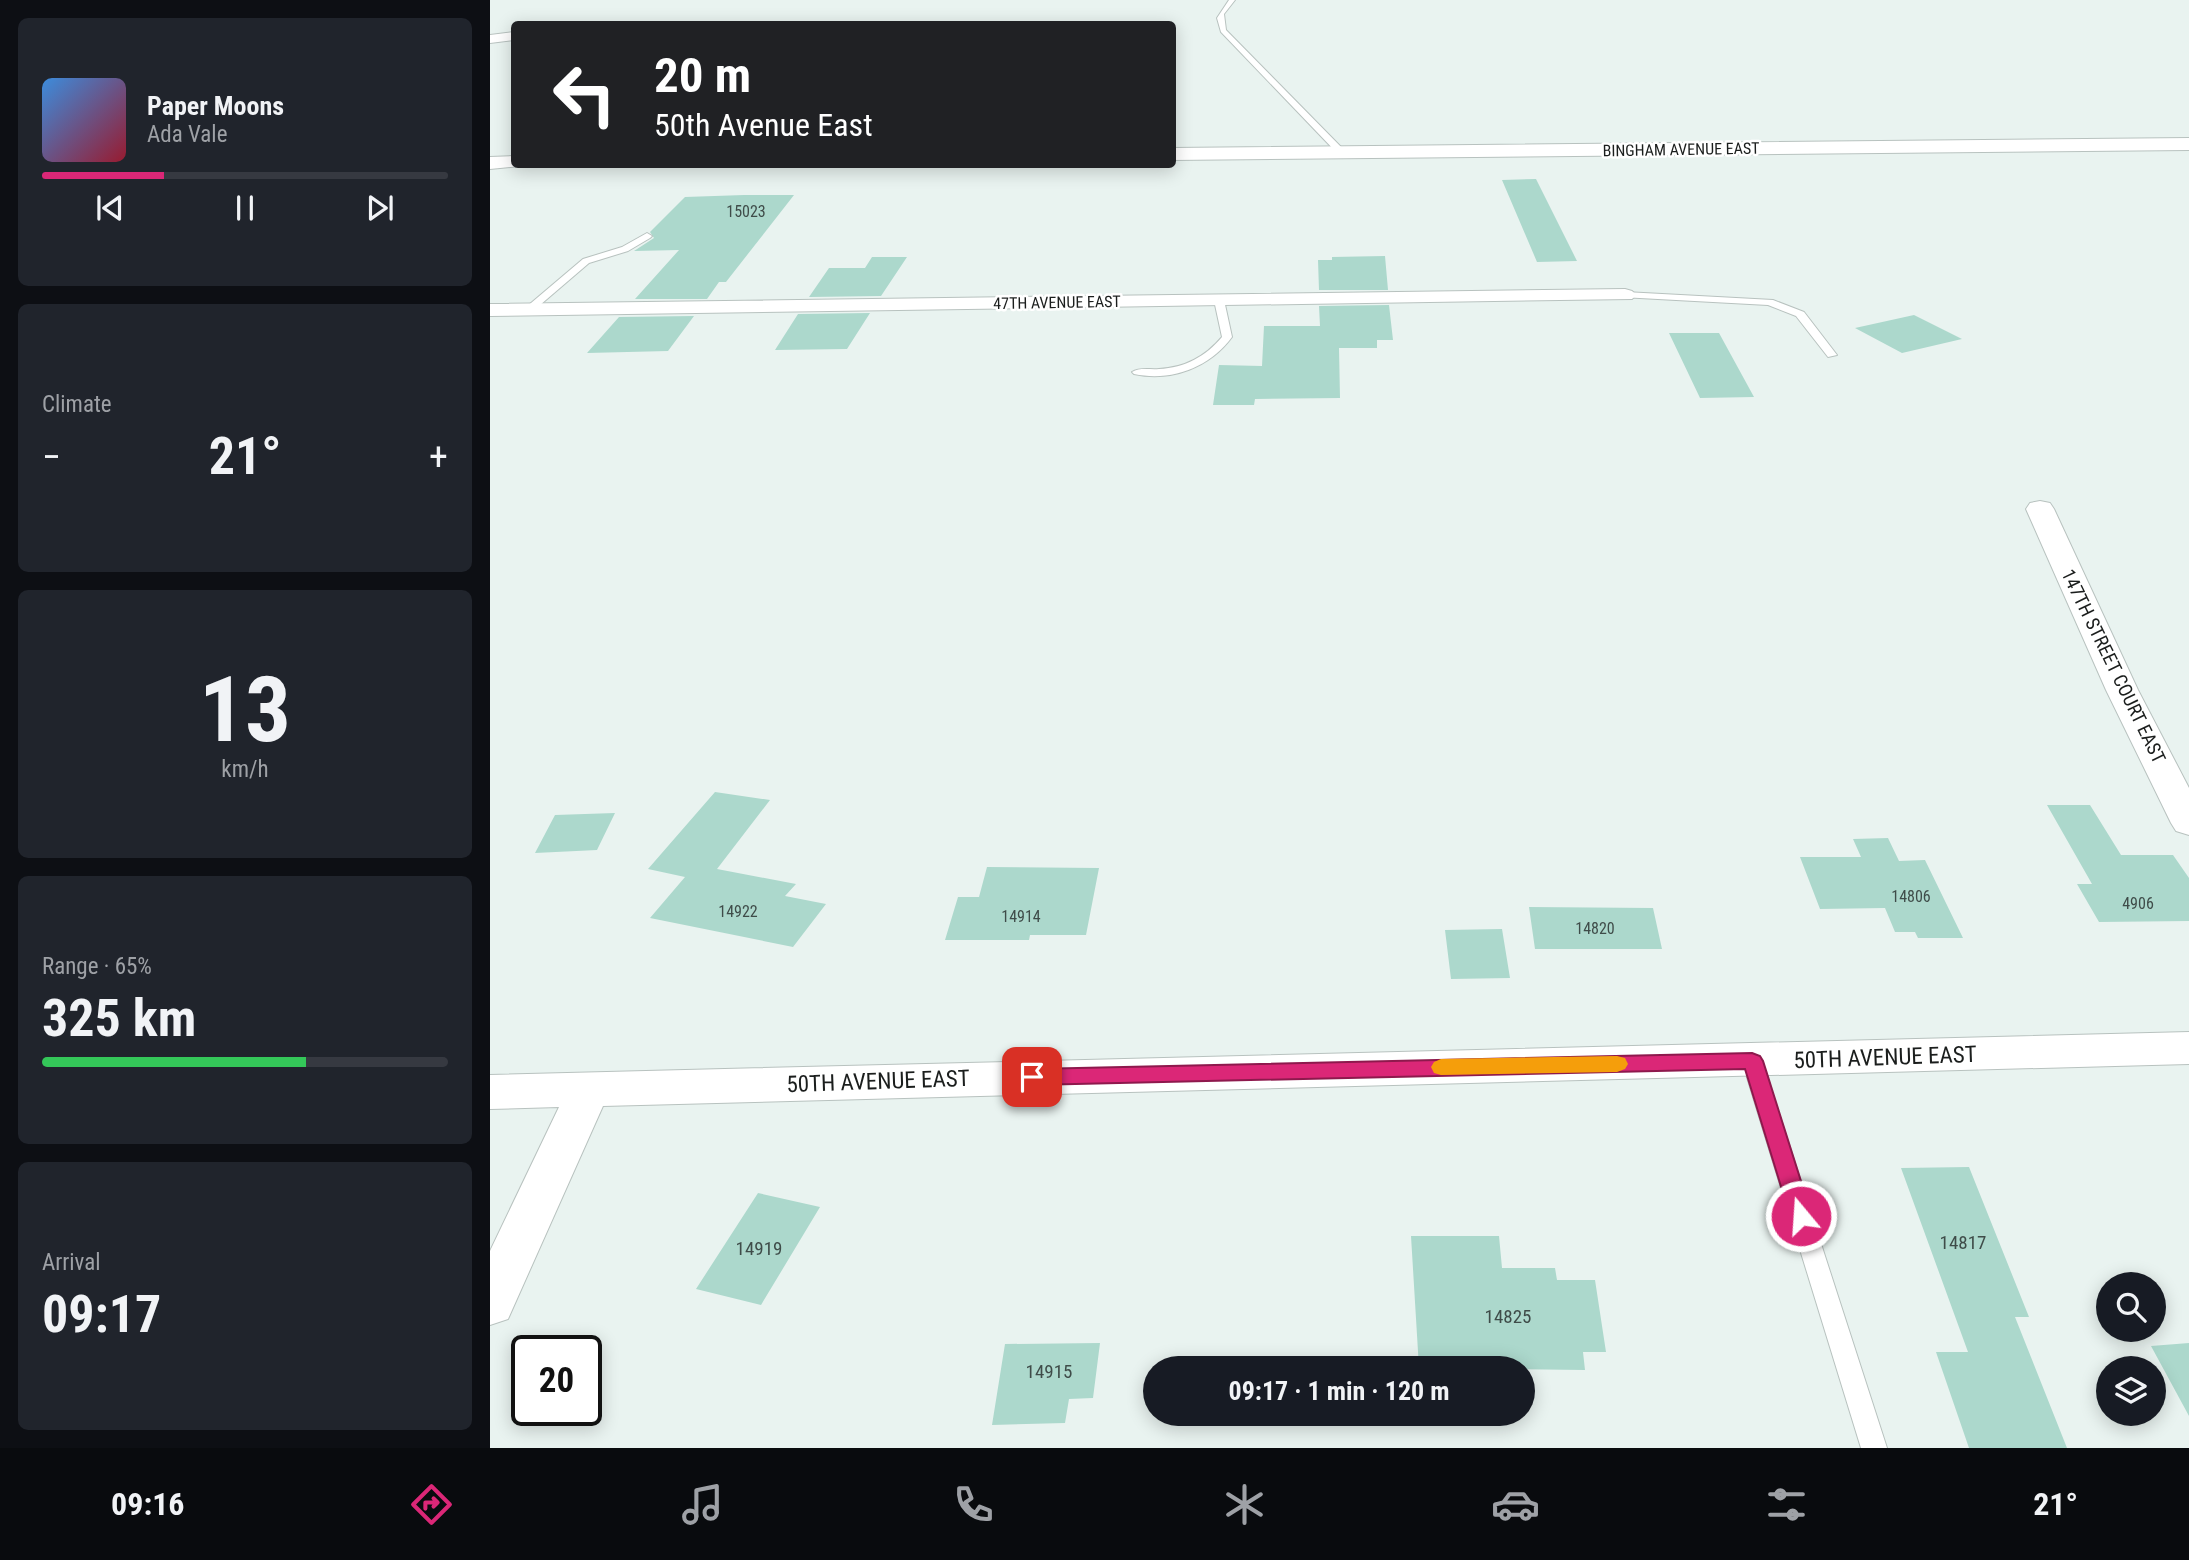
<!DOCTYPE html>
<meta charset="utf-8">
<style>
:root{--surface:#171b24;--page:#20242c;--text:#f1f3f6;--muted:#9ea1a6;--line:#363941;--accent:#db2777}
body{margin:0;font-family:"Roboto Condensed",sans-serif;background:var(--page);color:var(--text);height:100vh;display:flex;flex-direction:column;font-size:26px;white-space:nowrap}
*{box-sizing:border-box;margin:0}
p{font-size:23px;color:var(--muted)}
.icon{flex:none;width:38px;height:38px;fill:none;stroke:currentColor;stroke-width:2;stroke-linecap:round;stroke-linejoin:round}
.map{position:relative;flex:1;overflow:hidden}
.panel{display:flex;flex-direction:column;gap:18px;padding:18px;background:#0d0f14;width:490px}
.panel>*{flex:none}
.top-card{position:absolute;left:21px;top:21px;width:665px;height:147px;border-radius:7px;box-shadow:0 4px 18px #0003;background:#202124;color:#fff;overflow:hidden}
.controls{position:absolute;left:1606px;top:1272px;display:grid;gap:14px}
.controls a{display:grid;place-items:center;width:70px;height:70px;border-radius:50%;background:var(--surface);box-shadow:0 4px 18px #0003;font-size:35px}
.speed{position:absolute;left:21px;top:1335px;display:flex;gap:14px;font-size:35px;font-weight:700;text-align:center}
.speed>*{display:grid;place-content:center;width:91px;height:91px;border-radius:50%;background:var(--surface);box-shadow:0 4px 18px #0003;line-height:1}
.speed .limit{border:4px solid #111;border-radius:10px;background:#fff;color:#111}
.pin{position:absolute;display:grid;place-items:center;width:60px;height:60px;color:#fff;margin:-30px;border-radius:14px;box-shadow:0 4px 10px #0006}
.me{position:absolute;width:77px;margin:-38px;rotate:342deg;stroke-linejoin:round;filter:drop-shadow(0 0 5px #0008)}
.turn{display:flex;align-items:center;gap:24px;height:147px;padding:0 28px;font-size:32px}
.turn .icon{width:91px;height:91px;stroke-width:2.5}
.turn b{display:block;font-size:49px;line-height:60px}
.big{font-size:52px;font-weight:700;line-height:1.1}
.panel .widget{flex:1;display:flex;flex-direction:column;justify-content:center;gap:10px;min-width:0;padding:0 24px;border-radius:10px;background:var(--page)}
.panel .dial{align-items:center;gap:0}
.dial b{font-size:91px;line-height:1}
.song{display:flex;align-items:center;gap:21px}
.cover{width:84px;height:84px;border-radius:10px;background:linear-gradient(135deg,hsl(210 70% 55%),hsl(350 70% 35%))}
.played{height:7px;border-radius:4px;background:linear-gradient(90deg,var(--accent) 30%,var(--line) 30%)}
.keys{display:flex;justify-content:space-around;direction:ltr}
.heat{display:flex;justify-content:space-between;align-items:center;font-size:38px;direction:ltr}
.charge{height:10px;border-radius:5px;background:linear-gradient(90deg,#34c759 65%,var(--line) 0)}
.trip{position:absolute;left:653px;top:1356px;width:392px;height:70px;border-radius:35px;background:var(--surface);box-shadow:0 4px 18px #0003;font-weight:700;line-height:70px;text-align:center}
.menu{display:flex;height:112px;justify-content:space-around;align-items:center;background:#090b0e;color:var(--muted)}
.menu .icon{width:49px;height:49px}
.menu .on{color:var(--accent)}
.menu b{font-size:32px;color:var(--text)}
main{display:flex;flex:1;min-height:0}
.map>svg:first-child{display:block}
.building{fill:#acd8cc}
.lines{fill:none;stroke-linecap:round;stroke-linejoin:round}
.service-casing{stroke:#b8c2bf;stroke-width:2}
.minor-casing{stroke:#b8c2bf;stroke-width:2}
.tertiary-casing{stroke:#b8c2bf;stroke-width:2}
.service{fill:#fff;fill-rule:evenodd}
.minor{fill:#fff;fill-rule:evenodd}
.tertiary{fill:#fff;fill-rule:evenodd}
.route{fill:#db2777;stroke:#8e194d;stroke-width:2}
.slow{fill:#f59e0b}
.labels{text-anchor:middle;stroke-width:5;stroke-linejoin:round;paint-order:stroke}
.far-street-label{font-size:16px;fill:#1b1e1d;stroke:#fff}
.number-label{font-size:16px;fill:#3f4c49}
.street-label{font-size:19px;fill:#1b1e1d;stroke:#fff}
.near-number-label{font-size:19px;fill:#3f4c49}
.near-street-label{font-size:23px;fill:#1b1e1d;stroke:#fff}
</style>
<main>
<section class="panel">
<div class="widget">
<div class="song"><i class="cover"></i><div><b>Paper Moons</b><p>Ada Vale</p></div></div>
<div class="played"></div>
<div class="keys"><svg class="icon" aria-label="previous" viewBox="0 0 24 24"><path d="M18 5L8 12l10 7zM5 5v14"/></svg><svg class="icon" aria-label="pause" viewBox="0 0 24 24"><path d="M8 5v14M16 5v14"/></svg><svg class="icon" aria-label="next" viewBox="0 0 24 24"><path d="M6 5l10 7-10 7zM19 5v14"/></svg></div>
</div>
<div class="widget"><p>Climate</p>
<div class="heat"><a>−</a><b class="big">21°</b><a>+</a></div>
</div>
<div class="widget dial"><b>13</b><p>km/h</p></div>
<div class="widget"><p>Range · 65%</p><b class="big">325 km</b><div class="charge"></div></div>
<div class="widget"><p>Arrival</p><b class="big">09:17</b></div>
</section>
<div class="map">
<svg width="1699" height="1448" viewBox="0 0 1699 1448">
<rect width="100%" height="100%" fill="#e9f3f0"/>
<path class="building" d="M1046,179L1087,261L1047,262L1012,180Z
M254,195H304L236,282H229L217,299H145L189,250L144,251L164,238L160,232L195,197Z
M895,256L898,290H829L828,260H842V257Z
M382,257H417L391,296L319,297L339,268H375Z
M899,305L903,340H887V348H849L850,398L765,399L764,405H723L729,365L772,366L774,326H830L829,306Z
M380,313L357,349L285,350L308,314Z
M1424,315L1472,339L1412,353L1365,328Z
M204,316L178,351L97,353L129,317Z
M1179,333H1229L1264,397L1210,398Z
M225,792L280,800L227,869L306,884L295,896L336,904L303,947L160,918L195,877L158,869Z
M1557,805H1600L1631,855H1683L1699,878V921L1609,922L1587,884H1602Z
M125,813L107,850L45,853L65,815Z
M1398,838L1409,861L1435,860L1473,938H1428L1425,932H1405L1395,908L1330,909L1310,857H1371L1363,839Z
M497,867L609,868L596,935H540L539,940H455L468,897H489Z
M1039,907L1163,908L1172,949H1045Z
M1012,929L1020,978L961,979L955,930Z
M1479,1167L1539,1317H1525L1577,1448H1479L1446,1352H1478L1411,1168Z
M268,1193L330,1207L271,1305L206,1289Z
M921,1236H1009L1012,1268H1065L1067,1280H1105L1116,1352H1093L1095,1370L929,1368Z
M610,1343L603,1398L579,1399L575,1423L502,1425L515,1344Z
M1699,1343V1416L1661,1346Z"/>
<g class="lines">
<defs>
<path id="service" d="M739,0H745L734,14L736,30L855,151V155H849L731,32L727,18Z
M157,233L162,236L160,238L138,251L99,263L43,311L34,309L93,259L132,247Z
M1135,292L1283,300L1314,312L1347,355L1338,357L1306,316L1278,305L1131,297V293Z
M729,297L734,300L742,337C720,367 682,382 644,374L642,372C650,367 660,370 669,369C695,368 716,356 732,337L724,300Z
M1262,1053L1269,1055L1272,1061L1397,1448H1371L1252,1061L1255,1055Z"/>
<path id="minor" d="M24,32V40L0,43V35Z
M1135,289L1142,291L1146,295L1142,299L0,316V304Z
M1550,501L1560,503L1564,509L1648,690L1699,788V835L1686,831L1681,823L1616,690L1536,509L1540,503Z
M1699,1032V1064L113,1106L18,1319L0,1325V1251L69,1107L0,1109V1075Z"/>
<path id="tertiary" d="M1699,138V150L682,160V148Z
M24,156V164H32L31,166L0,169V157Z"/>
</defs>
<use href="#service" class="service-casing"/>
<use href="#minor" class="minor-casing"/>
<use href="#tertiary" class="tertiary-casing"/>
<use href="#service" class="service"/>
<use href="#minor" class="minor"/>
<use href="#tertiary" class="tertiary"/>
</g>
<path class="route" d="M1262,1053L1270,1056L1273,1061L1322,1216L1319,1223L1311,1226L1303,1223L1300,1216L1255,1069L542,1085L535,1083L532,1077L535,1071L542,1069Z"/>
<path class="slow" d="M1127,1056L1135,1058L1138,1064L1135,1069L1127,1072L951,1075L944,1073L941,1067L944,1062L951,1059Z"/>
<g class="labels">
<g class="far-street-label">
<text transform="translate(1191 149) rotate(-1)" y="6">BINGHAM AVENUE EAST</text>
<text transform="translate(567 302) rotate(-1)" y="6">47TH AVENUE EAST</text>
</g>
<g class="number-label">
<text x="256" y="217">15023</text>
<text x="1421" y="902">14806</text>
<text x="1648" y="909">4906</text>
<text x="248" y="917">14922</text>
<text x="531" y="922">14914</text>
<text x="1105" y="934">14820</text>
</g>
<g class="street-label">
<text transform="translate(1624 666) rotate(64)" y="7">147TH STREET COURT EAST</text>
</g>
<g class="near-number-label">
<text x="1473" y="1249">14817</text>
<text x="269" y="1255">14919</text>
<text x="1018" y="1323">14825</text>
<text x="559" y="1378">14915</text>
</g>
<g class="near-street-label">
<text transform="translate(1395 1057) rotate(-2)" y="8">50TH AVENUE EAST</text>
<text transform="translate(388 1081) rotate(-2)" y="8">50TH AVENUE EAST</text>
</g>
</g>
</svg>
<div class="controls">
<a><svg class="icon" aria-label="search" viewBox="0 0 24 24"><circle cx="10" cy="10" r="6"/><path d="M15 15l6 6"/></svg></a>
<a><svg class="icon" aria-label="layers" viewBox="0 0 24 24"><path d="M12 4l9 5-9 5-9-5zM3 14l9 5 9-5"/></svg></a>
</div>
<div class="speed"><div class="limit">20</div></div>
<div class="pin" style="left:542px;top:1077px;background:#d93025"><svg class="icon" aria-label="arrive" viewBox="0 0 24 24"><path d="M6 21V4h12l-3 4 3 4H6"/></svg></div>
<svg class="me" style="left:1311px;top:1216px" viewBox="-20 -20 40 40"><circle r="17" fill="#db2777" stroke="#fff" stroke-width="3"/><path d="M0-11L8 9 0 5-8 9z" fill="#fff"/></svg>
<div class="trip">09:17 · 1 min · 120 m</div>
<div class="top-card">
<div class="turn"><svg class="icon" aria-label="left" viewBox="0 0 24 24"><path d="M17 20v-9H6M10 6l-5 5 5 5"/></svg><div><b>20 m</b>50th Avenue East</div></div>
</div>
</div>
</main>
<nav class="menu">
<b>09:16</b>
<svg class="icon on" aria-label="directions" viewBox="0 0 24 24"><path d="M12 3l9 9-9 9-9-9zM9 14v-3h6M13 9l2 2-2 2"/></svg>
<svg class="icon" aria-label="music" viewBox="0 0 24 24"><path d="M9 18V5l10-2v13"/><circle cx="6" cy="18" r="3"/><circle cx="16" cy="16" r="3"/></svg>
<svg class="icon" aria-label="phone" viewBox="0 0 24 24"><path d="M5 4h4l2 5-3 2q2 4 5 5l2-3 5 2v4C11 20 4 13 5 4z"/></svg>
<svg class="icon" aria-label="climate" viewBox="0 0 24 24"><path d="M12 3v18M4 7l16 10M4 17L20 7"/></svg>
<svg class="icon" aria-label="car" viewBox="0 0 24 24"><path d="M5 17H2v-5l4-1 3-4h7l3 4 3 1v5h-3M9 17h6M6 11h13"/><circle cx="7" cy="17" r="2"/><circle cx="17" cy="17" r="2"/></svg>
<svg class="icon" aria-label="filters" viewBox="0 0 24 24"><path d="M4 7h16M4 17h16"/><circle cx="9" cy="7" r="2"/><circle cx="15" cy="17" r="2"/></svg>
<b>21°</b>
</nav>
